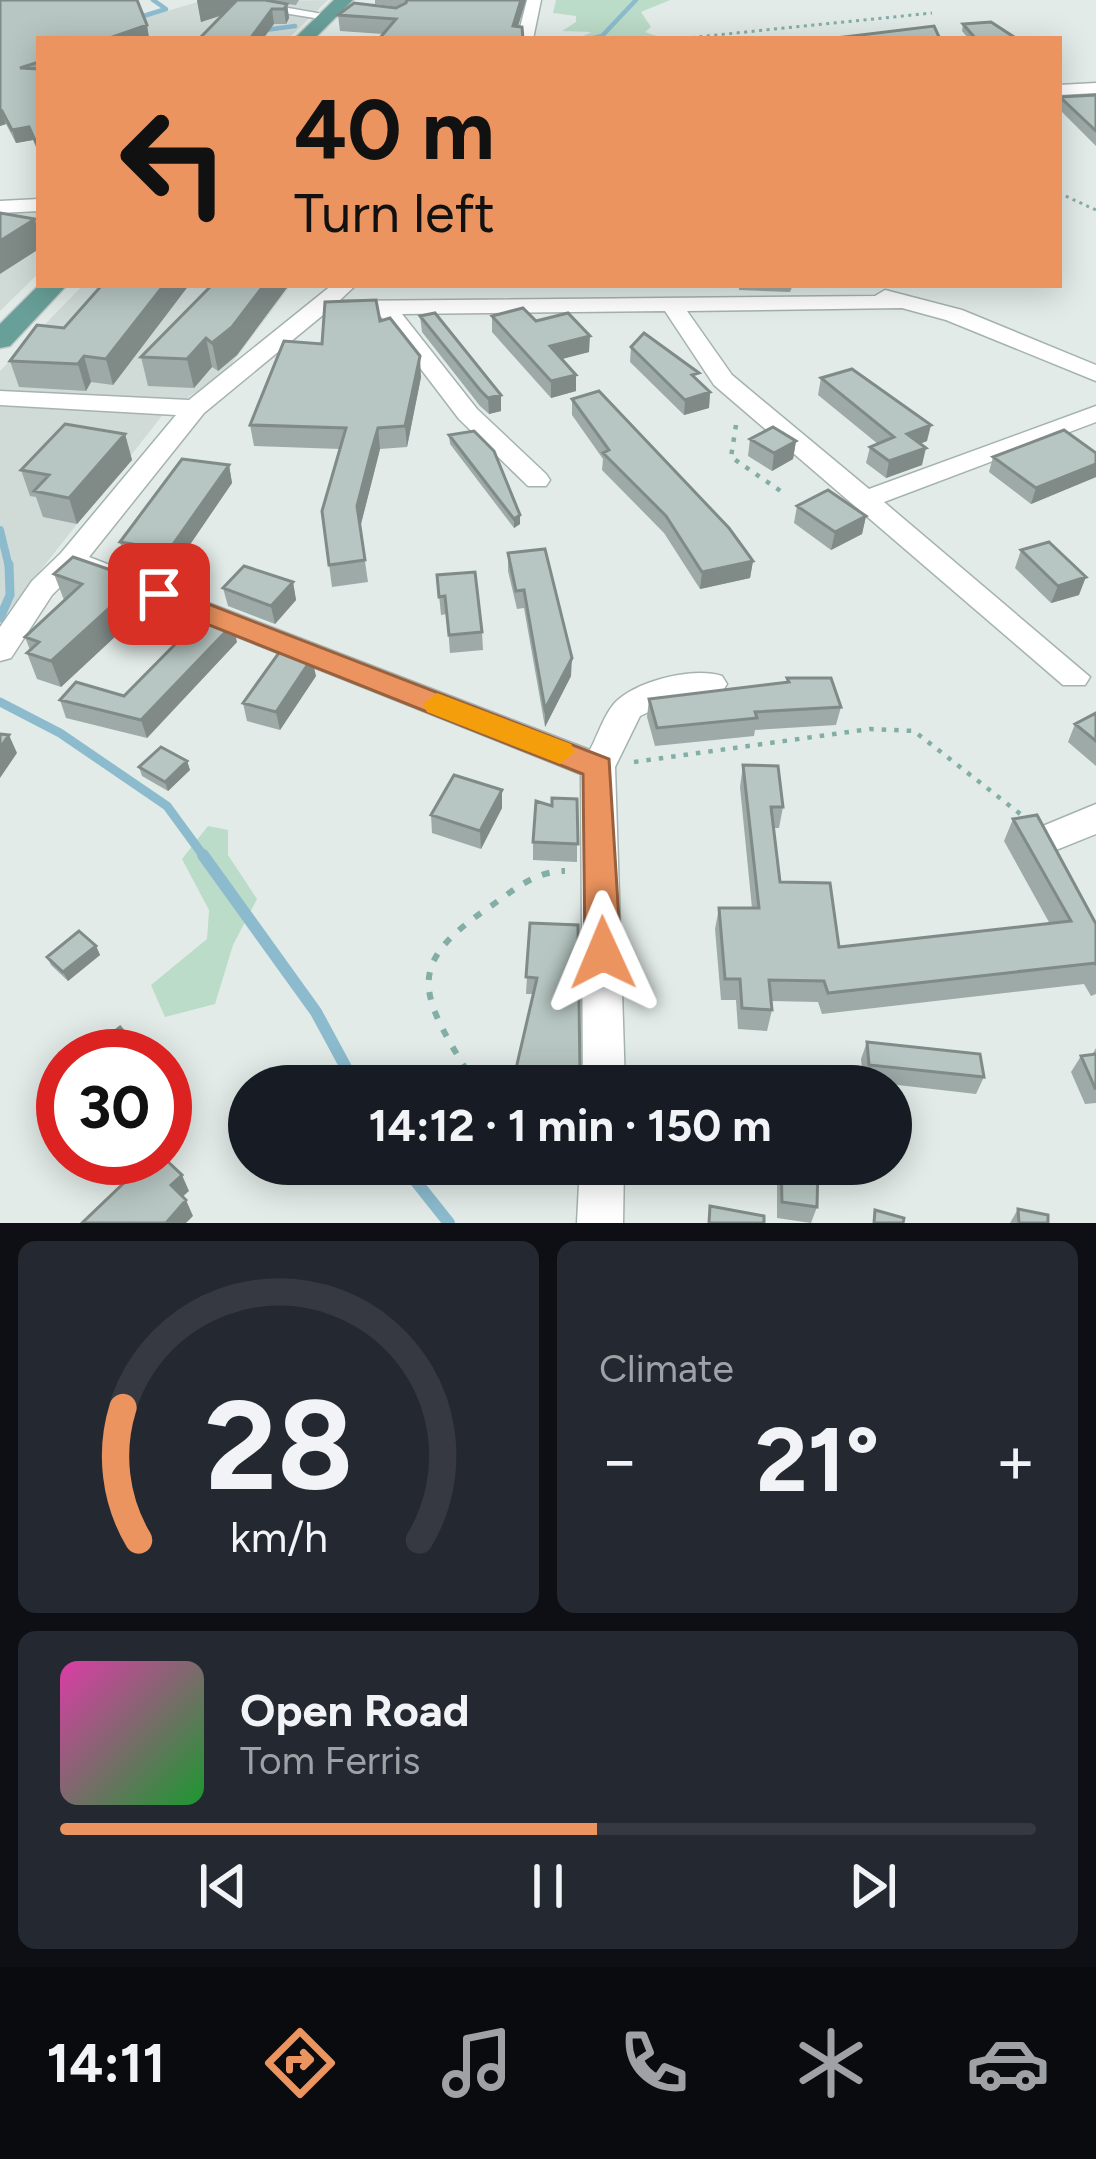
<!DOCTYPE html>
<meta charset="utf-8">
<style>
:root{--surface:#171b24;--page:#242831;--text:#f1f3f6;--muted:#9ea1a6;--line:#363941;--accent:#ec945f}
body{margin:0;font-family:Figtree,sans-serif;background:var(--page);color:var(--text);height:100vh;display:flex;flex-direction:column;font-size:45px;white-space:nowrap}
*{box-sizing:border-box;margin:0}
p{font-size:39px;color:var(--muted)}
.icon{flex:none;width:66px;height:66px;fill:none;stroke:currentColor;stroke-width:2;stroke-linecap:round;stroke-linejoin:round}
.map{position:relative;height:1223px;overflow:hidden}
.details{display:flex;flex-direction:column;gap:18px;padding:18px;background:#0d0f14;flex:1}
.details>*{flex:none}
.top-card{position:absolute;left:36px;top:36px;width:1026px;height:252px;border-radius:0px;box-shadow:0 6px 30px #0003;background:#ec945f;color:#111;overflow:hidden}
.speed{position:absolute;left:36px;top:1029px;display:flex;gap:24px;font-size:60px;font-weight:700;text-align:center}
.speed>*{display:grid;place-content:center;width:156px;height:156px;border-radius:50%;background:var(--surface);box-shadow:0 6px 30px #0003;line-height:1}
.speed .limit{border:18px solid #d22;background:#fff;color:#111}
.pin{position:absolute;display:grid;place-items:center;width:102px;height:102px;color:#fff;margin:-51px;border-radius:24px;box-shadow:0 6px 18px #0006}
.me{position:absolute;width:132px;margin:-66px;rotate:359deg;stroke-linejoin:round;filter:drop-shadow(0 0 9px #0008)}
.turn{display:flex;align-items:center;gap:42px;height:252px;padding:0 60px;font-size:54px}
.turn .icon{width:156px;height:156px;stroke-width:2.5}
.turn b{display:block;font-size:84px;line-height:102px}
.big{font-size:90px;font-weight:700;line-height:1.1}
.details .widget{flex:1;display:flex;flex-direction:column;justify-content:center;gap:18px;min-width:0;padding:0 42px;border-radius:18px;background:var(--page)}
.details .dial{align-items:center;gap:0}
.dial svg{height:312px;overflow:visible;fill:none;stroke:var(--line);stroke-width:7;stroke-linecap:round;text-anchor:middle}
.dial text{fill:var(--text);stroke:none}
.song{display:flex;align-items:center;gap:36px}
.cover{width:144px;height:144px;border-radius:18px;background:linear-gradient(135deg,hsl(320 70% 55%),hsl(130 70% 35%))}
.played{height:12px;border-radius:6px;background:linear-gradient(90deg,var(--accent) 55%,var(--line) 55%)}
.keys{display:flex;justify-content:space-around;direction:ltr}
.heat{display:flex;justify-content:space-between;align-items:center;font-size:66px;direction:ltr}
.details .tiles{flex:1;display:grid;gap:18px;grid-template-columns:1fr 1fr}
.widget:last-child{grid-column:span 2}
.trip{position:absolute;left:228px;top:1065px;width:684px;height:120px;border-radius:60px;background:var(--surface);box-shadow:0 6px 30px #0003;font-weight:700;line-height:120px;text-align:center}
.tabs{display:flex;height:192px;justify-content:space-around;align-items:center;background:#090b0e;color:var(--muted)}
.tabs .icon{width:84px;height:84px}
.tabs .selected{color:var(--accent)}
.tabs b{font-size:54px;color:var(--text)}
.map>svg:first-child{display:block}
.built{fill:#d0dbd8}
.green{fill:#bbdcc8}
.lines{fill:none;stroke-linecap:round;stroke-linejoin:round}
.stream-far3{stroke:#8cbbce;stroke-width:4.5}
.stream-far2{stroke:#8cbbce;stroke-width:8}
.stream-far1{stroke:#8cbbce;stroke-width:9}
.stream{stroke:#8cbbce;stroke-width:12}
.minor-casing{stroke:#a5b3b0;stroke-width:3}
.major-casing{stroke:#c1c8c7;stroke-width:3}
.path-far2{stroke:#83aea6;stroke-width:3;stroke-dasharray:3 4.5;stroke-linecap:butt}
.path-far1{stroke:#83aea6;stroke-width:4.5;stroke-dasharray:4.5 8;stroke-linecap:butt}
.path{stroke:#83aea6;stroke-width:6;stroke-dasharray:8 12;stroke-linecap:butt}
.minor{fill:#fff;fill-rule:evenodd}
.major{fill:#689f98;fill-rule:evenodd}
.wall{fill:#9daaa7}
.shaded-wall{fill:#808b88}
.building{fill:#b7c6c2;stroke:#808b88;stroke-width:3}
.route{fill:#ec945f;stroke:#99603e;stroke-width:3}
.slow{fill:#f59e0b}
</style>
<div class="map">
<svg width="1096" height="1223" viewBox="0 0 1096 1223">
<rect width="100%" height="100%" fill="#e2ebe8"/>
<path class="built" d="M328,0L288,39H69L198,2Z
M39,209V273L0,311V212Z
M83,285H291L224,374L165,412L0,622V371Z"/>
<path class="green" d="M556,0H670L641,12L651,27L645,32L665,39H576L592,32L562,31L576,22V16L553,13Z
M208,826L228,830V855L257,899L233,945L215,1004L165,1017L151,985L207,939L209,910L182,859Z"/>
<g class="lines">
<path class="stream-far3" d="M134,19L166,9L153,0
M258,31L295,26
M590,39L602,36L636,0"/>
<path class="stream-far2" d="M0,530L9,567"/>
<path class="stream-far1" d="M0,618L10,595L9,564
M0,702L60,733L167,806L205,858"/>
<path class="stream" d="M203,855L316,1012L356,1086
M402,1164L449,1223"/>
<defs>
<path id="minor" d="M204,0H243L334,16L327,20Z
M527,0H541L533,39H517Z
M1096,83V93L1059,95V85Z
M39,199V211L0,213V201Z
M332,285H356L339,301L875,296L885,290L962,310L1096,365V381L946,320L902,308L687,311L732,375L869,489L1096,406V422L884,502L1090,677L1085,685H1063L714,385L665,311L402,314L477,409L546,474L550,480L546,486H528L459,419L379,314L323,315L204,413L89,557L590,750C598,735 606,709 619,699C642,680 694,667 722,676L727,684L722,692L672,701L640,716L615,767L625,1086H583L581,774L75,572L52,595L11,658L0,661V627L32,581L61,553L176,415L0,405V391L189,400Z
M1096,804V834L1051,852L1038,848L1033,838L1038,828Z
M580,1164H624L623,1223H577Z"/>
<path id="major" d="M334,0H353L314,39H294Z
M39,285H67L10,346L0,348V324Z"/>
</defs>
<use href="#minor" class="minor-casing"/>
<use href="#major" class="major-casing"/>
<path class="path-far2" d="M677,39L932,13
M1059,193L1096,210"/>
<path class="path-far1" d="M736,425L731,457L782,492
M634,762L870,729L914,731L1028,820"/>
<path class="path" d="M467,1071C418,991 406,963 491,906C514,890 535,871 565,871"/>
<use href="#minor" class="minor"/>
<use href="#major" class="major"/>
</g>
<path class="wall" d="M0,0L149,37L39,39V154L33,140L16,143L6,124L0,126Z
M197,0H299L296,5L287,4L289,18L286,24H274L222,15L201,22Z
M375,0H526L518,26L522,27L523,39H550H379L383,34L340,31L338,15L354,3L398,7L375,4Z
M963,24L1017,39H969L962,31Z
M1096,95V146L1059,109L1060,97Z
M102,285H189L113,385L91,382L86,391L19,387L10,361L64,328Z
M212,285H289L237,355L218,371L212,367L194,388L148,386L141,357Z
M739,285H793L790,292L739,290Z
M420,316L501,411L489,414L480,406L422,332Z
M492,316L536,321L589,352L562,359L576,375V391L551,398L492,332Z
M380,321L421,377L407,447L380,449L374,473L360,527L368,582L332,587L322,511L340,449L254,446L250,425L322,344Z
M631,347L710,392L709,408L684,415L630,362Z
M821,378L927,441L920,444L922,465L886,478L866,463L870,447L878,444L818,395Z
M572,399L753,561L750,578L700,589L664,533L602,470L603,459L572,415Z
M125,434L132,460L77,524L43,517L36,497L30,496L21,470Z
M449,435L520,524L514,528L450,444Z
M750,439L796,441L793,459L772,471L748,456Z
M1096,453V477L1031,504L989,472L993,457Z
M229,465L232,483L174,568L125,559L120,542Z
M797,506L866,516L862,534L831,550L794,523Z
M1021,550L1079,595L1051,603L1015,568Z
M508,553L571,676L545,727L524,608L517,609L508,571Z
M54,574L148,606L61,687L37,679L27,653L30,650L25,637L64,600Z
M437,575L482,632L483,650L450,653L447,614L441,615Z
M293,582L296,600L275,624L228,606L223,588Z
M237,642L147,738L66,718L60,700L124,696Z
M316,676L280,730L247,721L243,703Z
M787,678L841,707L836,725L755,730L754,736L655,746L647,717L649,699L786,683Z
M1096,713V766L1068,742L1075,724Z
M187,761L190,770L168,791L142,776L139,767Z
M743,765L783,807L779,828H773L780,882L839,947L1050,924L1004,841L1013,819L1096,924V994L1091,996L1084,984L822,1014L818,1002L771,1001L772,1010L767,1031L738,1029L736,1000H721L715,929L719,908H752L740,787Z
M577,799V862L533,860V842L552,806Z
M502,808L481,849L432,833L431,815Z
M530,923L579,1086L533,994H526Z
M96,946L100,955L68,981L51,965L47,957Z
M867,1042L984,1077L976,1094L863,1081L861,1059Z
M1096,1048V1103L1085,1104L1071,1072L1081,1056L1092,1055Z
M777,1164H818L817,1207L811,1223L777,1218Z
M1018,1209L1048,1223H1010Z"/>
<path class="shaded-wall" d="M197,0H236L238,10L201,22Z
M521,0H526L514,39L513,26Z
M287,4L289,18L286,24L284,9Z
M272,9L274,24L263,39H250Z
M147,25L149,37L145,39H107Z
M2,111L6,124L0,126V112Z
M29,127L33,140L16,143L12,130Z
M35,219L39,235V249L0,274V241Z
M164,285H189L113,385L106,359Z
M264,285H289L237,355L218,371L212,343Z
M590,336L589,352L550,362V346Z
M206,338L212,367L194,388L187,359Z
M84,356L91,382L86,391L78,364Z
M420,356L421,377L407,447L405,426Z
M576,375V391L551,398V381Z
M710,392L709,408L684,415L685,400Z
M501,395V411L489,414L488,398Z
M931,425L927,441L903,450L907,434Z
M378,428L380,449L360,528L357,506Z
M125,434L132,460L77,524L69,498Z
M796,441L793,459L772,471L774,453Z
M926,448L922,465L886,478L889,461Z
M1096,464V477L1031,504L1036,488Z
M229,465L232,483L174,568L169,550Z
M520,515V524L514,528V519Z
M866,516L862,534L831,550L835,532Z
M753,561L750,578L700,589L702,572Z
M1086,577L1079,595L1051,603L1058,586Z
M140,580L148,606L61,687L51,661Z
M293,582L296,600L275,624L271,606Z
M233,624L237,642L147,738L141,720Z
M312,658L316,676L280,730L276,712Z
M572,658L571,676L545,727V709Z
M9,735L17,753L0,778V748Z
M187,761L190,770L168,791L165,782Z
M502,790V808L481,849L480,831Z
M96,946L100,955L68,981L63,972Z
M182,1175L189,1191L178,1201L171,1185Z
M186,1200L193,1216L186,1223H166Z"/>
<path class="building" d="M0,0H137L147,25L107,39H39V62L20,68L39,69V149L29,127L12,130L2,111L0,112Z
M237,0H265L287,4L284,9H272L250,39H199Z
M407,0H521L513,26L522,27L523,39H550H379L396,19L338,15L354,3L396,8L406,3Z
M991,22L1017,39H976L963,24Z
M934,26L940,39H828Z
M1096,95V131L1060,97Z
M0,213L35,219L0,241Z
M102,285H164L106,359L84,356L78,364L10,361L37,325L64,328Z
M212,285H264L232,327L212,343L206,338L187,359L141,357Z
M376,300L380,321L390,318L420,356L405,426L378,428L371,452L357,506L365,560L329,565L322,511L346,428L250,425L284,341L322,344L325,302Z
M523,308L536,321L568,313L590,336L550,346L576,375L551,381L492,316Z
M435,313L501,395L488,398L480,390L420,316Z
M644,333L699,373L692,375L710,392L685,400L631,347Z
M852,369L931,425L907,434L926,448L889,461L870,447L894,437L821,378Z
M599,391L729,528L753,561L702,572L666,516L603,453L609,450L572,399Z
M65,424L125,434L69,498L34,491L49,475L21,470Z
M773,427L796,441L774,453L750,439Z
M1064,430L1096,453V464L1036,488L993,457Z
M474,431L494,451L520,515L514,519L449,435Z
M182,459L229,465L169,550L120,542Z
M828,490L866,516L835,532L797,506Z
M1049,542L1086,577L1058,586L1021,550Z
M545,549L572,658L545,709L524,590L516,591L508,553Z
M73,557L140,580L51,661L27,653L39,642L25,637L82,584L54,574Z
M244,566L293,582L271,606L223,588Z
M475,572L482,632L449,635L445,596L439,597L437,575Z
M206,613L233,624L141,720L60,700L76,682L124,696Z
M281,650L312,658L276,712L243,703Z
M787,678H831L841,707L755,712L757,718L657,728L649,699L789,682Z
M1096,713V741L1075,724Z
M0,734L9,735L0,748Z
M161,747L187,761L165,782L139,767Z
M743,765L778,766L783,807H771L780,882L830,883L839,947L1071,921L1013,819L1037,815L1096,924V965L1095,963L828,993L824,981L769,980L772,1010L742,1008L740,979H725L719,908H759Z
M454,775L502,790L480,831L431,815Z
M552,798L577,799L578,844L533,842L536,801L552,806Z
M530,923L578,925L580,1072L577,1086H512L537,978L526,977Z
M79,931L96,946L63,972L47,957Z
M120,1027L144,1056H83Z
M867,1042L980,1054L984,1077L869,1065Z
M1096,1054V1087L1095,1088L1081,1056Z
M150,1158H164L182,1175L171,1185L186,1200L166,1223H82Z
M781,1164H818L817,1207L782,1202Z
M710,1206L764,1216V1223H709Z
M1018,1209L1048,1215V1223H1019Z
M875,1210L904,1218L903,1223H874Z"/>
<path class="route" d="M159,585L609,759L621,953L615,964L603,968L591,964L585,953L583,774L149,601V588Z"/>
<path class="slow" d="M437,693L571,744L575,752L560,764L427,712L423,704Z"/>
</svg>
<div class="speed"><div class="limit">30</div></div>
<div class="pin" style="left:159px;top:594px;background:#d93025"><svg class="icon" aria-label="arrive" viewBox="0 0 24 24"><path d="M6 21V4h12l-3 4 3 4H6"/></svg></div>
<svg class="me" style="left:603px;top:953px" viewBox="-20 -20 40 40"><path d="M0-17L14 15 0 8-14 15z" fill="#ec945f" stroke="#fff" stroke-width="4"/></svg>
<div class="trip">14:12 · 1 min · 150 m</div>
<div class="top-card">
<div class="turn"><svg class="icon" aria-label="left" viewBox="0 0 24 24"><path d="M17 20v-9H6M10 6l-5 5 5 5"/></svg><div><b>40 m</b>Turn left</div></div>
</div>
</div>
<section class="details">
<div class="tiles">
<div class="widget dial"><svg viewBox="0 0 100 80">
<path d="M14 69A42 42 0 1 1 86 69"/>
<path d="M14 69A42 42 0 0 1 10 35" stroke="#ec945f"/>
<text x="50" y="56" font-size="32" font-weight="700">28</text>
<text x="50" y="72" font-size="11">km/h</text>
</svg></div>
<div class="widget"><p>Climate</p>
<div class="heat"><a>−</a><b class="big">21°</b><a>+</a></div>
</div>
<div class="widget">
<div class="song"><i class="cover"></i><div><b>Open Road</b><p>Tom Ferris</p></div></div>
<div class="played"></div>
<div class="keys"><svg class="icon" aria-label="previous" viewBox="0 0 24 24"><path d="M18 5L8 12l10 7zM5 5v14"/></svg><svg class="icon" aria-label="pause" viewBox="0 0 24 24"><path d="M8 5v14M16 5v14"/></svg><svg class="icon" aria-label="next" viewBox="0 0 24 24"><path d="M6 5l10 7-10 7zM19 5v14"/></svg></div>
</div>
</div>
</section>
<nav class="tabs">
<b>14:11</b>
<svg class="icon selected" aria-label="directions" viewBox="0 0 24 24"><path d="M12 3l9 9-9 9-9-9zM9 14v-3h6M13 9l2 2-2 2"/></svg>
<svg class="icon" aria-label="music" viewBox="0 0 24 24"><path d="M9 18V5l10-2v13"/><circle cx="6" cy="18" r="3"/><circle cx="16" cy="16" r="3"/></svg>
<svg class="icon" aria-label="phone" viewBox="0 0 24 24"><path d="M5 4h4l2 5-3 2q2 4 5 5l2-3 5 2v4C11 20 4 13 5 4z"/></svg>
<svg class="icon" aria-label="climate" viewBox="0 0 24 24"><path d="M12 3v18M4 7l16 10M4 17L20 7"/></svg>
<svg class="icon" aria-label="car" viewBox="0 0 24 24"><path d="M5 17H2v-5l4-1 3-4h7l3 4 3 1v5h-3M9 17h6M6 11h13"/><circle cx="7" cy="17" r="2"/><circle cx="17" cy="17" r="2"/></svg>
</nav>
